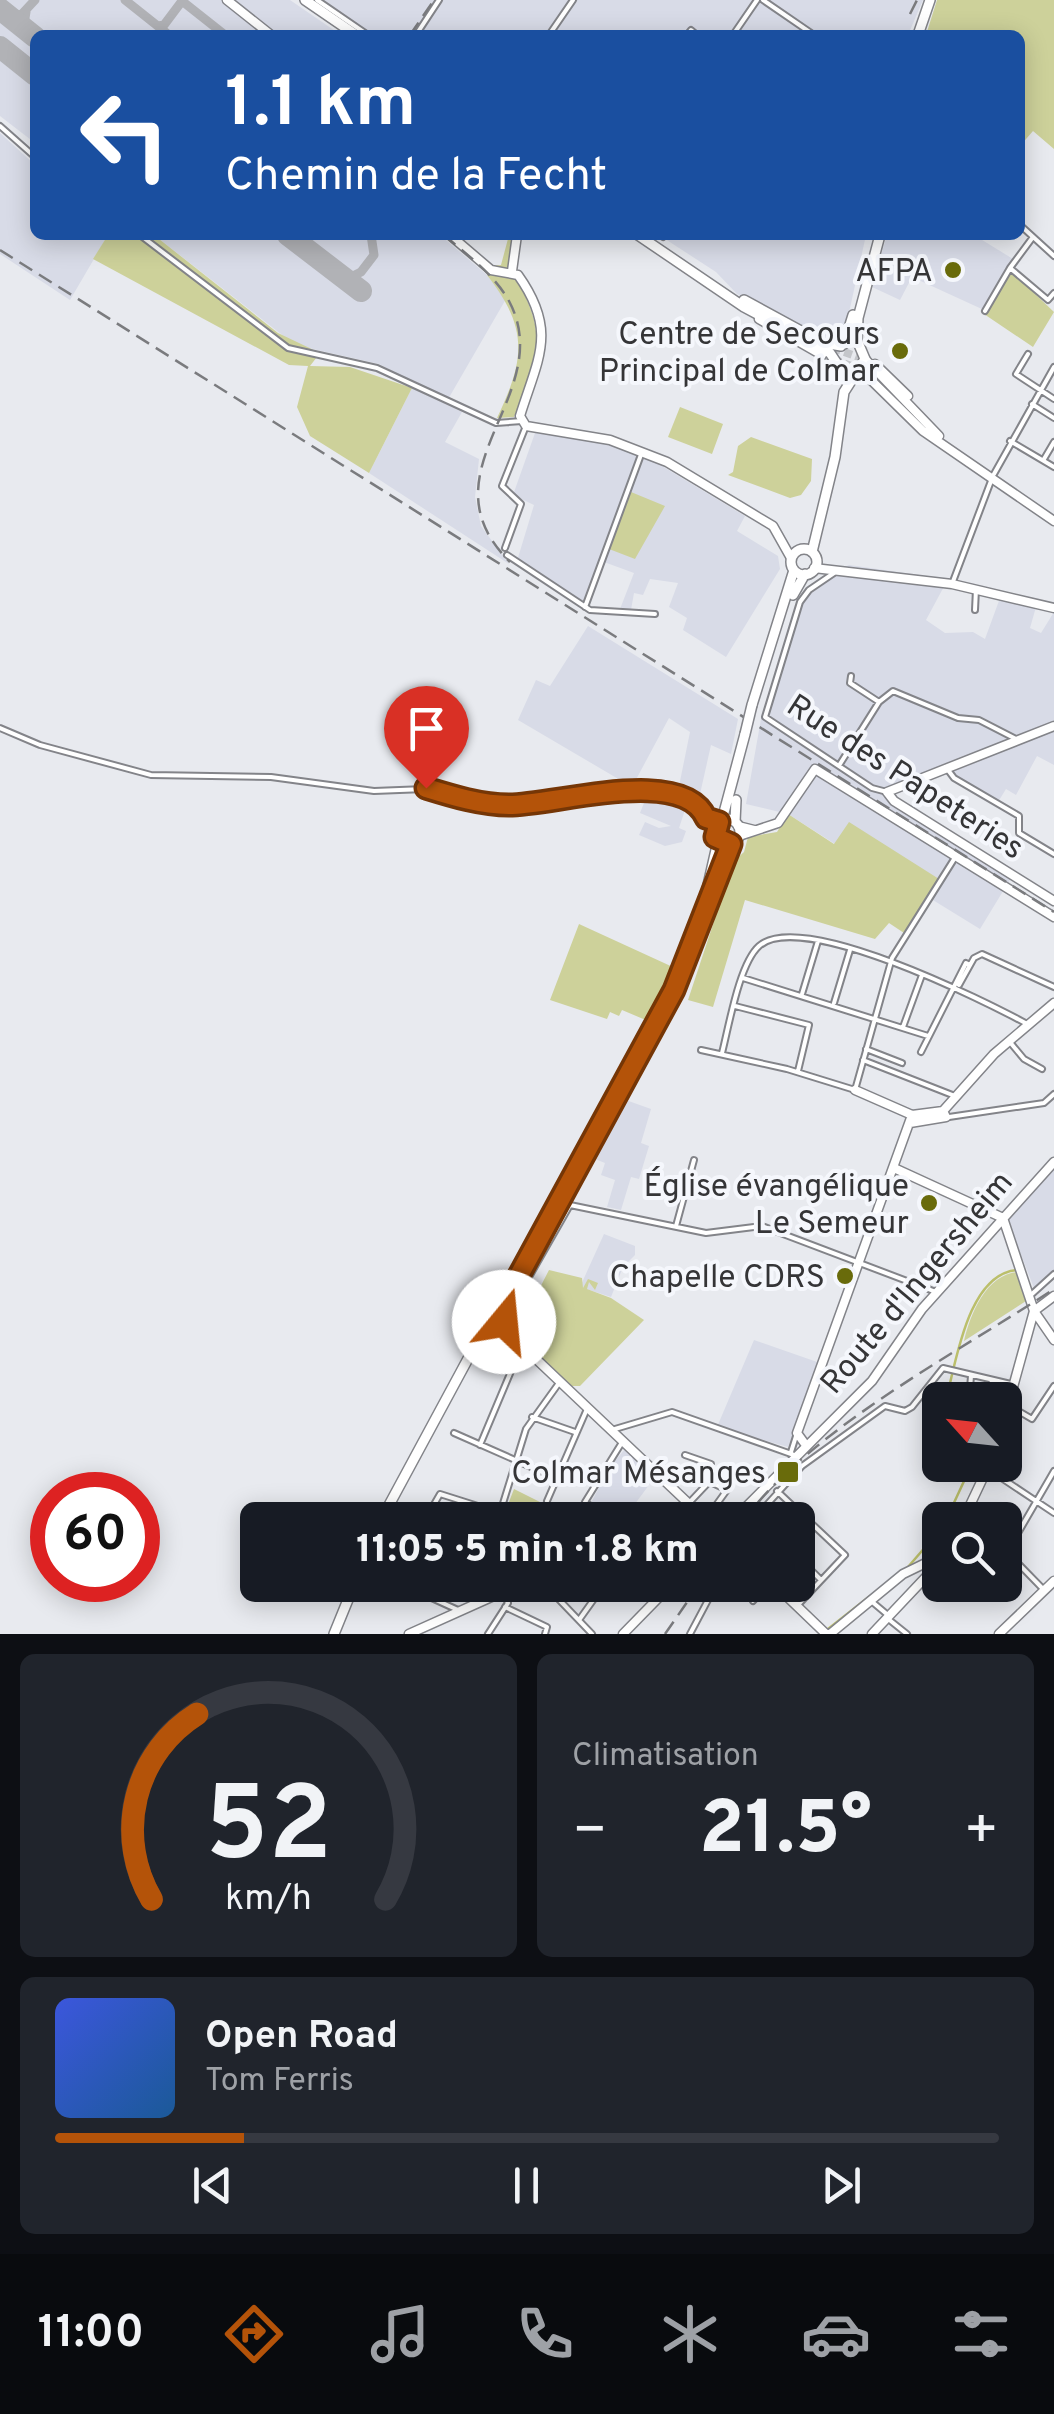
<!DOCTYPE html>
<html lang="fr">
<meta charset="utf-8">
<style>
:root{--surface:#171b24;--page:#20242c;--text:#f1f3f6;--muted:#9ea1a6;--line:#363941;--accent:#b45309}
body{margin:0;font-family:Overpass,sans-serif;background:var(--page);color:var(--text);height:100vh;display:flex;flex-direction:column;font-size:38px;white-space:nowrap}
*{box-sizing:border-box;margin:0}
p{font-size:32px;color:var(--muted)}
.icon{flex:none;width:55px;height:55px;fill:none;stroke:currentColor;stroke-width:2;stroke-linecap:round;stroke-linejoin:round}
.map{position:relative;height:1634px;overflow:hidden}
.side{display:flex;flex-direction:column;gap:20px;padding:20px;background:#0d0f14;flex:1}
.side>*{flex:none}
.top-card{position:absolute;left:30px;top:30px;width:995px;height:210px;border-radius:15px;box-shadow:0 5px 25px #0003;background:#1a4fa0;color:#fff;overflow:hidden}
.needle{width:65px;rotate:297deg}
.fabs{position:absolute;left:922px;top:1382px;display:grid;gap:20px}
.fabs a{display:grid;place-items:center;width:100px;height:100px;border-radius:15px;background:var(--surface);box-shadow:0 5px 25px #0003;font-size:50px}
.speed{position:absolute;left:30px;top:1472px;display:flex;gap:20px;font-size:50px;font-weight:700;text-align:center}
.speed>*{display:grid;place-content:center;width:130px;height:130px;border-radius:50%;background:var(--surface);box-shadow:0 5px 25px #0003;line-height:1}
.speed .limit{border:15px solid #d22;background:#fff;color:#111}
.pin{position:absolute;display:grid;place-items:center;width:85px;height:85px;color:#fff;margin:-102px -42px;border-radius:50% 50% 50% 0;rotate:-45deg;box-shadow:0 0 10px #0007}
.pin .icon{rotate:45deg}
.me{position:absolute;width:110px;margin:-55px;rotate:17deg;stroke-linejoin:round;filter:drop-shadow(0 0 8px #0008)}
.turn{display:flex;align-items:center;gap:35px;height:210px;padding:0 30px;font-size:45px}
.turn .icon{width:130px;height:130px;stroke-width:2.5}
.turn b{display:block;font-size:70px;line-height:85px}
.big{font-size:75px;font-weight:800;line-height:1.1}
.side .tile{flex:1;display:flex;flex-direction:column;justify-content:center;gap:15px;min-width:0;padding:0 35px;border-radius:15px;background:var(--page)}
.side .dial{align-items:center;gap:0}
.dial svg{height:260px;overflow:visible;fill:none;stroke:var(--line);stroke-width:7;stroke-linecap:round;text-anchor:middle}
.dial text{fill:var(--text);stroke:none}
.song{display:flex;align-items:center;gap:30px}
.cover{width:120px;height:120px;border-radius:15px;background:linear-gradient(135deg,hsl(230 70% 55%),hsl(210 70% 35%))}
.played{height:10px;border-radius:5px;background:linear-gradient(90deg,var(--accent) 20%,var(--line) 20%)}
.keys{display:flex;justify-content:space-around;direction:ltr}
.heat{display:flex;justify-content:space-between;align-items:center;font-size:55px;direction:ltr}
.side .tiles{flex:1;display:grid;gap:20px;grid-template-columns:1fr 1fr}
.tile:last-child{grid-column:span 2}
.trip{position:absolute;left:240px;top:1502px;width:575px;height:100px;border-radius:15px;background:var(--surface);box-shadow:0 5px 25px #0003;font-weight:800;line-height:100px;text-align:center}
.tabs{display:flex;height:160px;justify-content:space-around;align-items:center;background:#090b0e;color:var(--muted)}
.tabs .icon{width:70px;height:70px}
.tabs .current{color:var(--accent)}
.tabs b{font-size:45px;color:var(--text)}
.map>svg:first-child{display:block}
.built{fill:#d8dbe7}
.green{fill:#cdd19a}
.lines{fill:none;stroke-linecap:round;stroke-linejoin:round}
.stream{stroke:#bbbf6b;stroke-width:2.5}
.taxiway{stroke:#b1b2b6;stroke-width:9}
.runway{stroke:#b1b2b6;stroke-width:22}
.secondary-tunnel{stroke:#c4c6ca;stroke-width:8;stroke-dasharray:8 4;stroke-linecap:butt}
.street-casing{stroke:#838489;stroke-width:8}
.secondary-casing{stroke:#838489;stroke-width:11}
.primary-casing{stroke:#838489;stroke-width:12}
.street{stroke:#fff;stroke-width:4}
.secondary{stroke:#fff;stroke-width:8}
.primary{stroke:#fff;stroke-width:9}
.rail{stroke:#7a7b7e;stroke-width:2.5;stroke-dasharray:15 8;stroke-linecap:butt}
.primary-bridge-casing{stroke:#838489;stroke-width:12;stroke-linecap:butt}
.primary-bridge{stroke:#fff;stroke-width:9}
.route-casing{stroke:#753606;stroke-width:25}
.route{stroke:#b45309;stroke-width:18}
.poi-dot{fill:#696b0b;stroke:#f5f7fc;stroke-width:4}
.labels{text-anchor:middle;stroke-width:8;stroke-linejoin:round;paint-order:stroke}
.poi-label{font-size:32px;fill:#353537;stroke:#f5f7fc;text-anchor:end}
.street-label{font-size:32px;fill:#353537;stroke:#f5f7fc}
</style>
<div class="map">
<svg width="1054" height="1634" viewBox="0 0 1054 1634">
<rect width="100%" height="100%" fill="#e8eaef"/>
<path class="built" d="M0,0H222L267,35H35V143L0,116Z
M231,0H290L341,35H274Z
M321,0H923L908,35H372Z
M0,133L35,165V235H108L70,300L0,254Z
M154,235H440L487,275L506,299L447,401L379,364L295,345Z
M659,235H866L847,322L831,341L737,294L716,272Z
M887,235H974L1013,259L984,310L912,277L900,300L872,287Z
M412,388L462,412L445,442L479,459L475,497L481,526L509,564L369,473Z
M535,433L609,443L642,454L745,516L737,531L778,556L780,569L726,657L683,630L687,618L669,607L678,583L650,579L643,595L634,593L631,610L620,609L634,573L604,562L587,606L517,561L534,505L513,495Z
M849,565L948,579L926,620L945,633L973,632L985,639L1000,598L1036,607L1030,628L1041,633L1054,612V765L1037,756L1016,795L1006,789L998,802L946,771L882,796L1011,878L980,929L928,897L849,823L835,844L788,814L746,804L761,719L798,600L819,579Z
M588,626L738,719L731,754L711,745L698,803L677,796L690,732L669,718L632,787L518,720L536,680L550,686Z
M648,793L686,807L679,828L686,831L682,842L665,846L639,835L645,822L659,828L671,826L640,813Z
M623,1099L651,1109L641,1143L649,1146L639,1179L631,1177L621,1210L607,1207L615,1180L601,1175L605,1163L590,1157Z
M1054,1167V1271L1034,1288L1007,1219Z
M604,1234L635,1246V1255L623,1267L611,1297L580,1287Z
M754,1340L820,1363L788,1447L717,1427Z
M625,1449L655,1477L623,1520L590,1505L609,1468Z"/>
<path class="green" d="M937,0H1054V149L1033,131L1020,146V35H926Z
M108,235H154L278,333L320,353L310,366L350,367L412,388L369,473L310,436L297,407L308,366L289,365L93,259Z
M509,235H515L509,265C547,333 543,345 514,417L497,418C525,359 529,329 487,275L489,266L501,265Z
M1010,270L1054,312L1033,347L984,314Z
M680,407L723,424L712,454L668,437Z
M751,437L812,459L811,481L801,495L790,498L728,475L733,472L738,446Z
M631,492L665,506L635,559L609,549Z
M788,814L834,844L849,822L939,879L904,933L889,923L875,939L745,900L713,1007L688,1000L734,861L744,852L748,837L777,832Z
M579,924L675,968L648,1021L622,1010L619,1016L610,1012L607,1019L550,1000Z
M549,1270L582,1278L583,1288L588,1279L598,1283L595,1290L589,1282L587,1289L611,1298L644,1320L580,1386H571L529,1346L533,1333L527,1313Z
M1018,1272L1026,1301L964,1341C970,1315 986,1274 1018,1272Z
M514,1489L562,1513L558,1520H502Z"/>
<g class="lines">
<path class="stream" d="M946,1400C956,1362 968,1274 1017,1270
M940,1422L935,1441L940,1447
M946,1520L965,1479L953,1465
M908,1567L940,1530
M828,1629L870,1596"/>
<path class="taxiway" d="M125,0L169,35
M26,12L24,24L29,32
M6,14L21,15L35,0
M158,26L164,25L182,1L225,35
M340,275L349,278L361,272L374,255L371,235"/>
<path class="runway" d="M0,9L35,37
M0,47L35,75
M288,235L361,291"/>
<path class="secondary-tunnel" d="M833,348L867,360
M822,355L870,373"/>
<defs>
<path id="street" d="M317,0L368,35
M763,0L814,35
M416,35L439,0
M549,35L573,0
M687,35L691,30L697,35
M733,35L757,0
M0,126L35,157
M1020,225L1054,256
M140,235L288,348L377,368L496,423L522,421
M660,235L663,237
M1033,237L1010,268L1048,300L1054,293
M985,311L1010,268
M1028,354L1016,374L1054,399
M1032,404L1054,418
M1010,441L1054,467
M1044,459L1054,442
M994,474L1054,367
M505,548L521,504L502,486L526,426
M507,555L590,610L655,614
M834,573L809,590L800,602L765,717L872,788L887,792
M952,584L991,481
M585,607L642,452
M975,610L976,589
M851,676L850,683L879,702
M0,728L40,745L151,775L271,777L374,791L425,789L505,805L636,790L695,799L714,829
M840,764L879,702L893,691L958,718L979,720L1016,739
M948,770L954,778L1019,816V833L1054,854
M743,978L928,1036
M959,985L974,958L982,954L1054,987
M802,994L818,941
M834,1003L850,950
M735,1006L809,1025L798,1071
M903,1027L922,975
M1009,1041L1024,1059L1042,1069
M866,1049L902,1063
M701,1050L787,1069L855,1090L892,958L956,856
M921,1052L966,963L970,965
M722,1053C729,1026 739,964 759,946C801,909 983,1000 1029,1025
M863,1060L955,1096
M949,1117L1044,1103L1054,1094
M687,1184L703,1188
M676,1226L694,1160
M1032,1294L1054,1274
M465,1310L478,1318
M969,1400L971,1376
M985,1400L992,1381
M1008,1405L1032,1419L1054,1386
M532,1417L575,1432
M615,1429L672,1412L794,1455
M454,1433L556,1478
M480,1445L517,1357L530,1340L521,1291L570,1205L706,1233L762,1226L936,1292
M791,1452L797,1433
M685,1455L711,1464L707,1484L689,1503
M988,1469L1054,1513
M777,1491L845,1555L797,1606
M547,1501L587,1409
M706,1519L727,1490L708,1481
M425,1520L440,1494L500,1513L526,1429L559,1383
M610,1520L585,1502L621,1444
M753,1520L802,1466L885,1406L905,1411L912,1407L943,1368L1015,1385
M798,1557L821,1580
M403,1585L458,1610
M545,1585L592,1634
M1044,1590L1007,1552L1054,1471
M870,1600L889,1616
M753,1601L768,1585
M505,1607L547,1627L545,1634
M887,1618L907,1634
M579,1620L604,1585
M488,1634L508,1603L504,1595
M690,1634L716,1585"/>
<path id="secondary" d="M227,0L271,35
M450,235L491,270L518,275C558,331 538,358 520,416L526,426L610,440L667,462L773,526L791,558
M512,271L517,235
M759,319L822,355
M865,359L939,436
M875,364L908,396
M855,373L868,377L923,431L1054,521
M814,568L952,584L1054,608
M1054,726L887,792L894,801L1054,901
M738,826L754,830
M739,836L778,823L815,769L1054,917
M855,1090L912,1115
M943,1111L994,1054L1054,1003
M912,1115L943,1111
M910,1123L946,1117L943,1111
M894,1168L1003,1218
M1003,1218L1034,1311L1054,1340
M1034,1311L1054,1296
M505,1322L515,1339L706,1520
M1005,1416L1034,1311
M805,1444L797,1433L912,1115
M733,1520L872,1381L922,1309L1054,1162
M963,1520L989,1465
M775,1585L826,1634
M409,1634L518,1585
M623,1634L671,1585
M830,1634L903,1574L940,1556
M872,1634L940,1562
M999,1634L1054,1581"/>
<path id="primary" d="M305,0L356,35
M918,35L930,0
M638,235L744,307L830,353L842,371L855,373
M744,300L823,343L841,346
M844,344L853,315
M791 562a13 13 0 1 1 26 0a13 13 0 1 1-26 0Z
M812,552L835,457L844,392L865,359L857,340L858,318L880,235
M793,595L805,574
M752,705L794,570
M714 832a13 13 0 1 1 26 0a13 13 0 1 1-26 0Z
M722,820L745,734
M735,822L736,800
M703,907L718,841
M491,1306L508,1284
M503,1311L684,970L731,844
M476,1355L494,1330
M381,1520L477,1342L482,1312L493,1305L503,1311L500,1328L492,1330L482,1325
M334,1634L354,1585"/>
</defs>
<use href="#street" class="street-casing"/>
<use href="#secondary" class="secondary-casing"/>
<use href="#primary" class="primary-casing"/>
<use href="#street" class="street"/>
<use href="#secondary" class="secondary"/>
<use href="#primary" class="primary"/>
<path class="rail" d="M910,14L917,0
M410,35L434,0
M444,235C467,255 494,274 509,301C559,395 418,471 510,562
M0,250L1054,912
M744,1520C812,1428 957,1353 1054,1289
M665,1634L699,1585"/>
<defs>
<path id="primary-bridge" d="M745,734L752,705"/>
</defs>
<use href="#primary-bridge" class="primary-bridge-casing"/>
<use href="#primary-bridge" class="primary-bridge"/>
</g>
<g class="lines">
<defs>
<path id="route" d="M426,788C452,796 481,805 509,805C556,805 683,765 706,818L719,822L715,837L731,844L674,990L510,1292L504,1322"/>
</defs>
<use href="#route" class="route-casing"/>
<use href="#route" class="route"/>
</g>
<g class="poi-dot">
<circle cx="953" cy="270" r="10"/>
<circle cx="900" cy="351" r="10"/>
<circle cx="929" cy="1203" r="10"/>
<circle cx="845" cy="1276" r="10"/>
<rect x="776" y="1460" width="24" height="24" rx="5"/>
</g>
<g class="labels">
<g class="poi-label">
<text x="933" y="281">AFPA</text>
<text x="880" y="344">Centre de Secours<tspan x="880" dy="37">Principal de Colmar</tspan></text>
<text x="909" y="1196">Église évangélique<tspan x="909" dy="37">Le Semeur</tspan></text>
<text x="825" y="1287">Chapelle CDRS</text>
<text x="766" y="1483">Colmar Mésanges</text>
</g>
<g class="street-label">
<text transform="translate(906 776) rotate(33)" y="11">Rue des Papeteries</text>
<text transform="translate(916 1282) rotate(-50)" y="11">Route d'Ingersheim</text>
</g>
</g>
</svg>
<div class="fabs">
<a><svg class="needle" viewBox="-14 -14 28 28"><path d="M0-13l5 13h-10z" fill="#e53935"/><path d="M0 13l5-13h-10z" fill="#9ea1a6"/></svg></a>
<a><svg class="icon" aria-label="search" viewBox="0 0 24 24"><circle cx="10" cy="10" r="6"/><path d="M15 15l6 6"/></svg></a>
</div>
<div class="speed"><div class="limit">60</div></div>
<div class="pin" style="left:426px;top:788px;background:#d93025"><svg class="icon" aria-label="arrive" viewBox="0 0 24 24"><path d="M6 21V4h12l-3 4 3 4H6"/></svg></div>
<svg class="me" style="left:504px;top:1322px" viewBox="-20 -20 40 40"><circle r="19" fill="#fff"/><path d="M0-13L10 11 0 6-10 11z" fill="#b45309"/></svg>
<div class="trip">11:05 · 5 min · 1.8 km</div>
<div class="top-card">
<div class="turn"><svg class="icon" aria-label="left" viewBox="0 0 24 24"><path d="M17 20v-9H6M10 6l-5 5 5 5"/></svg><div><b>1.1 km</b>Chemin de la Fecht</div></div>
</div>
</div>
<section class="side">
<div class="tiles">
<div class="tile dial"><svg viewBox="0 0 100 80">
<path d="M14 69A42 42 0 1 1 86 69"/>
<path d="M14 69A42 42 0 0 1 28 12" stroke="#b45309"/>
<text x="50" y="56" font-size="32" font-weight="700">52</text>
<text x="50" y="72" font-size="11">km/h</text>
</svg></div>
<div class="tile"><p>Climatisation</p>
<div class="heat"><a>−</a><b class="big">21.5°</b><a>+</a></div>
</div>
<div class="tile">
<div class="song"><i class="cover"></i><div><b>Open Road</b><p>Tom Ferris</p></div></div>
<div class="played"></div>
<div class="keys"><svg class="icon" aria-label="previous" viewBox="0 0 24 24"><path d="M18 5L8 12l10 7zM5 5v14"/></svg><svg class="icon" aria-label="pause" viewBox="0 0 24 24"><path d="M8 5v14M16 5v14"/></svg><svg class="icon" aria-label="next" viewBox="0 0 24 24"><path d="M6 5l10 7-10 7zM19 5v14"/></svg></div>
</div>
</div>
</section>
<nav class="tabs">
<b>11:00</b>
<svg class="icon current" aria-label="directions" viewBox="0 0 24 24"><path d="M12 3l9 9-9 9-9-9zM9 14v-3h6M13 9l2 2-2 2"/></svg>
<svg class="icon" aria-label="music" viewBox="0 0 24 24"><path d="M9 18V5l10-2v13"/><circle cx="6" cy="18" r="3"/><circle cx="16" cy="16" r="3"/></svg>
<svg class="icon" aria-label="phone" viewBox="0 0 24 24"><path d="M5 4h4l2 5-3 2q2 4 5 5l2-3 5 2v4C11 20 4 13 5 4z"/></svg>
<svg class="icon" aria-label="climate" viewBox="0 0 24 24"><path d="M12 3v18M4 7l16 10M4 17L20 7"/></svg>
<svg class="icon" aria-label="car" viewBox="0 0 24 24"><path d="M5 17H2v-5l4-1 3-4h7l3 4 3 1v5h-3M9 17h6M6 11h13"/><circle cx="7" cy="17" r="2"/><circle cx="17" cy="17" r="2"/></svg>
<svg class="icon" aria-label="filters" viewBox="0 0 24 24"><path d="M4 7h16M4 17h16"/><circle cx="9" cy="7" r="2"/><circle cx="15" cy="17" r="2"/></svg>
</nav>
